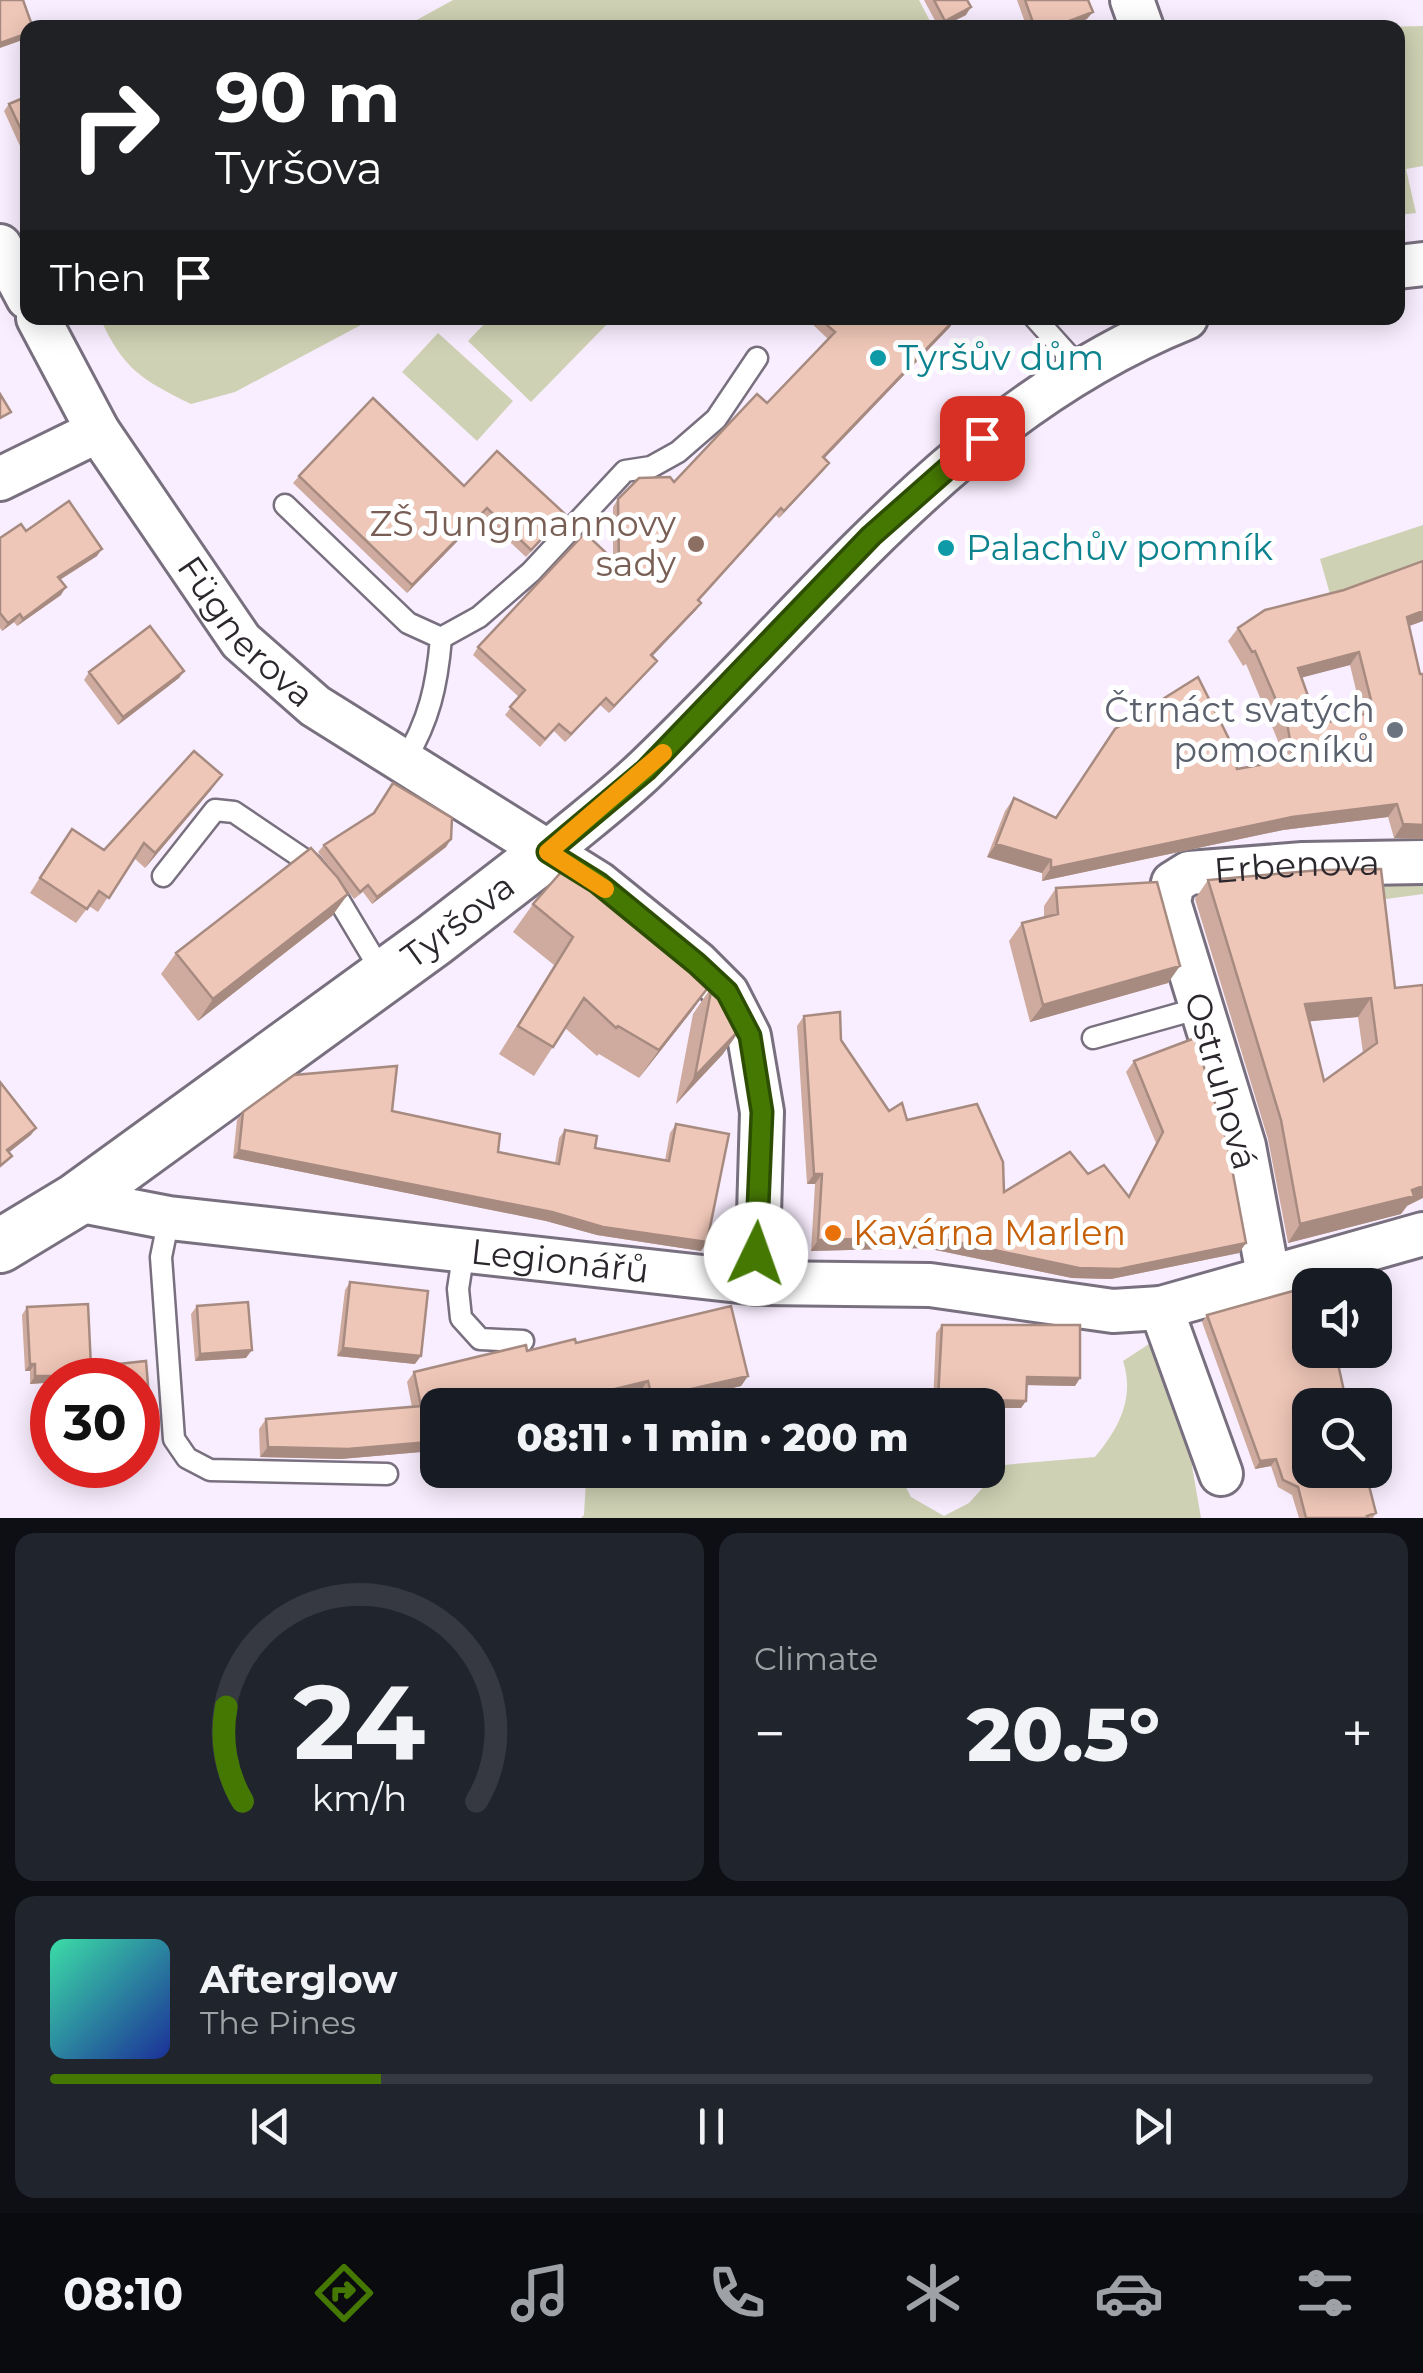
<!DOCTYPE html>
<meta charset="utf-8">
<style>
:root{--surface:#171b24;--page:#20242c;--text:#f1f3f6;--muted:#9ea1a6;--line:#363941;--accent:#457803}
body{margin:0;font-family:Montserrat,sans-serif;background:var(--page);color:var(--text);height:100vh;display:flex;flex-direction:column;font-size:38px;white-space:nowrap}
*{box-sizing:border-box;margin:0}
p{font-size:32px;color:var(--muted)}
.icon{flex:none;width:55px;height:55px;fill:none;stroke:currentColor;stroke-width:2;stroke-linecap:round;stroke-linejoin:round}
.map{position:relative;height:1518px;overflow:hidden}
.details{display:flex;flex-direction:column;gap:15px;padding:15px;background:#0d0f14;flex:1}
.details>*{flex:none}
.guide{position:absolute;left:20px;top:20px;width:1385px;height:305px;border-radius:20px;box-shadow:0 5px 25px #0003;background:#202124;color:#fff;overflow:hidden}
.fabs{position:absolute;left:1292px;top:1268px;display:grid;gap:20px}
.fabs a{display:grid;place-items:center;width:100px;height:100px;border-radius:20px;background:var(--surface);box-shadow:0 5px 25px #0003;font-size:50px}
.speed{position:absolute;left:30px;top:1358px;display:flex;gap:20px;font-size:50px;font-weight:700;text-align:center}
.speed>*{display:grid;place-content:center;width:130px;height:130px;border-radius:50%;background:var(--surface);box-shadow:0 5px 25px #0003;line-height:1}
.speed .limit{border:15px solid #d22;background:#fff;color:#111}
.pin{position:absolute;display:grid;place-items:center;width:85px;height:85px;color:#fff;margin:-42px;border-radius:20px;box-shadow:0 5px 15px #0006}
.me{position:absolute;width:110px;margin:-55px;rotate:3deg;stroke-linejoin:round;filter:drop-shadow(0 0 8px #0008)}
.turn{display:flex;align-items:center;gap:35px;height:210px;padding:0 30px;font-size:45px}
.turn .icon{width:130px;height:130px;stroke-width:2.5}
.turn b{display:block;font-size:70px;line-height:85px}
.then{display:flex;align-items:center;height:95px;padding:0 30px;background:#0003;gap:20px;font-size:38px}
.big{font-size:75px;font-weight:800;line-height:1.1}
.details .widget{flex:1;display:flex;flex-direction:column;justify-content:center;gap:15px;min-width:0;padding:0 35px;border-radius:20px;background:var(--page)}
.details .dial{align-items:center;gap:0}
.dial svg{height:260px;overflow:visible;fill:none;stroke:var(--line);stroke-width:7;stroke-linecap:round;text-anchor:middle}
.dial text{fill:var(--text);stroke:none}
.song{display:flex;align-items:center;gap:30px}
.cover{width:120px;height:120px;border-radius:15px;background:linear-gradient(135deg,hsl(160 70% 55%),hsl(230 70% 35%))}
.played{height:10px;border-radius:5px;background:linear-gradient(90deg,var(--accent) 25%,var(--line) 25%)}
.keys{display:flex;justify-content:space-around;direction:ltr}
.heat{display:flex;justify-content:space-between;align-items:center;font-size:55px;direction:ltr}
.details .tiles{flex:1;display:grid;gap:15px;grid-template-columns:1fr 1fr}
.widget:last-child{grid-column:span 2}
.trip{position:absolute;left:420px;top:1388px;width:585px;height:100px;border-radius:20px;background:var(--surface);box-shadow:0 5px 25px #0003;font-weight:800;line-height:100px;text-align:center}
.tab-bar{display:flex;height:160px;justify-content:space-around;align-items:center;background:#090b0e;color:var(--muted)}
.tab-bar .icon{width:70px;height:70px}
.tab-bar .current{color:var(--accent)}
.tab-bar b{font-size:45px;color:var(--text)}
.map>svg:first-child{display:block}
.green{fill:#ced1b3}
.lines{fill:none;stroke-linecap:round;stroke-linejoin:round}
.service-casing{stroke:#79707f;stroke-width:25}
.minor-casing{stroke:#79707f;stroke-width:48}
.tertiary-casing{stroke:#79707f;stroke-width:58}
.service{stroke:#fff;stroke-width:20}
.minor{stroke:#fff;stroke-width:42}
.tertiary{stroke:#fff;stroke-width:52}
.wall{fill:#ceab9e;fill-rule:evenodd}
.shaded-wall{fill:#a78b81}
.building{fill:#efc7b8;stroke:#a78b81;stroke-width:2.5;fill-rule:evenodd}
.route-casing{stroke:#2d4e02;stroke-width:25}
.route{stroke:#457803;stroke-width:18}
.slow{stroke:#f59e0b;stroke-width:18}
.culture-dot{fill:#0f9aa8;stroke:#fff;stroke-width:4}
.education-dot{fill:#8d6e63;stroke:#fff;stroke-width:4}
.worship-dot{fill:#6b7280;stroke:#fff;stroke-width:4}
.food-dot{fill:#e8710a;stroke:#fff;stroke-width:4}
.labels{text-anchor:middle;stroke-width:10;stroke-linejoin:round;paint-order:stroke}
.culture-label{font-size:35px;fill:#0d838f;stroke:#fff;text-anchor:start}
.education-label{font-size:35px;fill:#785e54;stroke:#fff;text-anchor:end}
.street-label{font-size:35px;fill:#2b272d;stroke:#fff}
.worship-label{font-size:35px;fill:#5b616d;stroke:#fff;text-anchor:end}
.food-label{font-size:35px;fill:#c56008;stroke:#fff;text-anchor:start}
</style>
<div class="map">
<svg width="1423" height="1518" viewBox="0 0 1423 1518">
<rect width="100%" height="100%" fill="#f9eeff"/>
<path class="green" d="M453,0H919L933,27H404Z
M1423,26V166L1406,169L1416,213L1398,215V28L1385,27Z
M100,318H374L235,392L191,404C142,380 123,369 100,318Z
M490,318H613L531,402L468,341Z
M438,333L513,401L477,441L402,372Z
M1423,525V569L1332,601L1320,559Z
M1423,879V894L1379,900L1376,884Z
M1149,1344L1170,1368L1183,1414L1201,1518H581L584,1515L586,1480L645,1470H752L770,1476L794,1470H890L901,1478L911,1497L944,1516L969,1503L1003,1465L1095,1457C1119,1429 1135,1397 1123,1361Z"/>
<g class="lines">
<defs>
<path id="service" d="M1035,318L1080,368
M285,505L408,623L441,638
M441,638L479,617L531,572L625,471L651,467L678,452L716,419L757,358
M404,762C429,721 437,686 441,638
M163,876L215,810L234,812L311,864L334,892L383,974
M1093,1038L1200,1008
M169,1218L161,1257L174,1439L187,1458L210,1470L387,1474
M464,1250L458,1289L461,1318L480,1339L523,1341"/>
<g id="minor">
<path d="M1132,0L1142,28"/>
<path d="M0,246L28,298"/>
<path d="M1398,267L1423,264"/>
<path id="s1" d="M38,318L98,431L241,641L315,706L598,883L697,963L727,993L749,1036L762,1112L757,1283"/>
<path d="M0,479L98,431"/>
<path d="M548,852C581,824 616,798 647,768C819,604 958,410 1186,318"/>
<path id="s2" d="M76,1200L169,1218L757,1283L930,1285L1113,1311L1161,1308L1423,1234"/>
<path id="s3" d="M1269,1280L1244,1146L1169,902L1173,883L1189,873L1303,864L1423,862"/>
<path d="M1161,1308L1221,1474"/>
</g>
<g id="tertiary">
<path id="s4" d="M0,1246L76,1200L434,940L548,852"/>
</g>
</defs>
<use href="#service" class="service-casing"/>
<use href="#minor" class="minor-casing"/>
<use href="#tertiary" class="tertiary-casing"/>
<use href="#service" class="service"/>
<use href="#minor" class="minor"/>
<use href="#tertiary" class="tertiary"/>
</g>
<path class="wall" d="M924,0H967L966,15L939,28Z
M1017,0H1088L1087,19L1066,28H1027Z
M9,104L28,142L20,146L4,111Z
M806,318H953L950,327L824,458L823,471L779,518L776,515L699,601L696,610L652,656L657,661L651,668L609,713L600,705L565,742L554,731L540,747L505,715L519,697L473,655L478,647L613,560V507L618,499L674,482L767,403L828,339Z
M299,476L464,486L559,522L526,557L482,516L407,593L293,483Z
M26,531L97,556L60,580L61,595L17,626L14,622L2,631L0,628V538Z
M1423,561V621L1409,626L1423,839L1394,838L1388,817L1283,830L1042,881V873L987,857L1005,811L1014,798L1056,818L1237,769L1282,761L1278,741L1246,664L1243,666L1228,641L1238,628ZM1350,665L1362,715L1318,724L1302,677Z
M184,671L179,678L118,725L84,680L89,672Z
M222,775L211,790L145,868L134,858L98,912L89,906L76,923L30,893L61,844L104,850Z
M451,839L446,847L372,904L363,892L354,899L318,852L324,845Z
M1208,880L1395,988L1407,1206L1401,1214L1288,1243L1268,1139L1195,899ZM1358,1017L1363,1053L1324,1081L1309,1021Z
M1056,888L1168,983L1030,1022L1009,941L1022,923L1044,918V906Z
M348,894L332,916L198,1021L161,974L176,953Z
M533,904L711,984L691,1012L639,1078L599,1054L597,1056L565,1028L534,1076L499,1054L554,965L513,932Z
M712,986L723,1054L676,1104L693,1014Z
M804,1016L841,1040L889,1111L907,1120L1004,1192L1088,1174L1128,1196L1156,1143L1126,1072L1134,1061L1239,1253L1111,1279L1072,1278L926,1248L811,1251L815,1184H807L797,1026Z
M392,1111L498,1152L555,1163L559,1138L565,1130L595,1148L665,1160L670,1133L676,1124L701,1251L597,1235L546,1221L233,1158L237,1120L243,1112Z
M350,1282L415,1364L337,1356L345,1290Z
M197,1306L246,1358L195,1361L191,1314Z
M27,1307L91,1367L150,1409L144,1417L47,1422L44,1383L30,1384V1371H25L22,1315Z
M1207,1315L1340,1378L1376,1513L1373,1518H1299L1292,1495L1278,1487L1271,1466L1255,1469L1202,1322Z
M942,1325L1080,1378L1075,1386L1027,1385L1026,1401L1021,1408L988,1405H933L936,1333Z
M576,1343L748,1376L741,1386L660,1405H644L640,1391L588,1404L438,1405V1463L424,1466L421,1452L341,1459L260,1457L259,1429L266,1419L412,1407L407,1382L414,1372Z"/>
<path class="shaded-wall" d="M971,7L966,15L940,28L945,21Z
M1093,12L1087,19L1066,28H1051Z
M28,33V38L0,48V43Z
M955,319L950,327L818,465L823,457Z
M829,463L823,471L779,518L784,511Z
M487,508L482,516L407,593L412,585Z
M781,508L776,515L692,607L698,600Z
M102,549L97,556L53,584L58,577Z
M66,587L61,595L17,626L23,619Z
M701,603L696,610L646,663L651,655Z
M1423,611V621L1398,630L1407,617Z
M20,614L14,622L2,631L8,623Z
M1359,652L1350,665L1289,681L1298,668Z
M657,661L651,668L609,713L614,706Z
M184,671L179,678L118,725L123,717Z
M606,698L600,705L565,742L571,734Z
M222,775L211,790L145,868L155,853Z
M1397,804L1388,817L1283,830L1042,881L1051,868L1292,817Z
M1403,824L1423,825V839L1394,838Z
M451,839L446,847L372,904L377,897Z
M996,844L1051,860L1042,873L987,857Z
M348,894L332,916L198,1021L213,999Z
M1180,966L1168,983L1030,1022L1043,1005Z
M711,984L691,1012L639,1078L659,1050Z
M1371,998L1358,1017L1292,1023L1305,1004Z
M743,1026L723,1054L676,1104L695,1076Z
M36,1128L31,1135L2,1158L7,1150Z
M239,1150L707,1242L701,1251L597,1235L546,1221L233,1158Z
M814,1174H822L815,1184H807Z
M1423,1186V1198L1407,1206L1401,1214L1288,1243L1300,1224L1412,1190Z
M933,1237L1246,1243L1239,1253L1111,1279L1072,1278L926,1248L811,1251L818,1240Z
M343,1348L421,1356L415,1364L337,1356Z
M252,1350L246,1358L195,1361L200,1354Z
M30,1364H35L30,1371H25Z
M35,1376H50L44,1383L30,1384Z
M748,1376L741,1386L660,1405H648L652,1398Z
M1027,1377L1080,1378L1075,1386L1022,1385Z
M648,1381L640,1391L585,1405L586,1396Z
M938,1399L1026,1401L1021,1408H988V1405H934Z
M150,1409L144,1417H138V1410Z
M428,1442L421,1452L341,1459L260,1457L268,1447Z
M438,1455V1463L424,1466L431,1456Z
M1276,1459L1271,1466L1255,1469L1260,1461Z"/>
<path class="building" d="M0,0H23L33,28H28V33L0,43Z
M934,0H967L971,7L945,21Z
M1025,0H1088L1093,12L1051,28H1035Z
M28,96V137L25,138L9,104Z
M819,318H953L955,319L823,457L829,463L784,511L781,508L698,600L701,603L651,655L657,661L614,706L606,698L571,734L559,724L545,739L510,707L525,690L478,647L585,533L619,565L618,499L639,478L670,477L674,482L757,394L767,403L835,332Z
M0,394L11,412L0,418Z
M373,398L464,486L497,451L565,514L531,550L487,508L412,585L299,476Z
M69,501L102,549L58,577L66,587L23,619L20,614L8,623L0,613V538L21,524L26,531Z
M1423,561V611L1407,617L1420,674H1423V825L1403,824L1397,804L1292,817L1051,868V860L996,844L1014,798L1056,818L1115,729L1198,677L1232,745L1237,769L1293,759L1288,728L1255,651L1252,652L1238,628L1265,610L1344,590ZM1359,652L1374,712L1318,724L1298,668Z
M150,626L184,671L123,717L89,672Z
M194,751L222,775L155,853L144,843L109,898L99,891L87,909L40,878L72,829L104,850Z
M393,783L452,818L451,839L377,897L368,885L360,892L324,845L374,813Z
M311,848L338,878L348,894L213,999L176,953Z
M570,862L615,896L711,984L659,1050L618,1026L616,1028L584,998L553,1047L518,1026L573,937L533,904Z
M1381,869L1395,988L1423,985V1186L1412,1190L1414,1196L1300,1224L1281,1120L1208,880L1320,870ZM1371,998L1377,1043L1324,1081L1305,1004Z
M1157,882L1180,966L1043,1005L1022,923L1058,914L1056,888Z
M712,986L743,1026L695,1076Z
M840,1012L841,1040L889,1111L902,1103L907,1120L977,1104L1003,1162L1004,1192L1070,1152L1088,1174L1104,1165L1129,1197L1163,1132L1134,1061L1195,1038L1227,1142L1246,1243L1119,1269L1079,1268L933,1237L818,1240L822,1174H814L804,1016Z
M397,1066L392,1111L500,1134L498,1152L559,1164L565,1130L597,1136L595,1148L669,1161L676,1124L729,1134L707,1242L603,1227L552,1212L239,1150L243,1112L294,1075Z
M0,1082L36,1128L7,1150L12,1156L0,1166Z
M350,1282L428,1291L421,1356L343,1348Z
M1310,1289V1350H1335L1347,1405H1310V1470H1365L1376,1513L1367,1516L1368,1518H1306L1298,1487L1283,1480L1276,1459L1260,1461L1207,1315L1293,1291Z
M248,1302L252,1350L200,1354L197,1306Z
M88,1304L91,1367L146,1361L150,1409L138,1410V1380H52V1415L50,1376H35V1364H30L27,1307Z
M731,1306L748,1376L652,1398L648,1381L586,1396L588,1405H438V1455L431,1456L428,1442L348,1449L268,1447L266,1419L421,1406L414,1372L526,1345L527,1351L575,1339L576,1343Z
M942,1325H1080V1378L1027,1377L1026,1401L938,1399Z"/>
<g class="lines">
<defs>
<path id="route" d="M756,1254L762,1112L750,1036L727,992L697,964L598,883L548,852L646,770L871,536L982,438"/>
</defs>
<use href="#route" class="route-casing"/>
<use href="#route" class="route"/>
<path class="slow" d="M605,889L548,852L663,753"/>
</g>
<g class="culture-dot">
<circle cx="878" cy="358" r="10"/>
<circle cx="946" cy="548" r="10"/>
</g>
<circle class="education-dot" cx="696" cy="544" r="10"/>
<circle class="worship-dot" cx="1395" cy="730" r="10"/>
<circle class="food-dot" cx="833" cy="1233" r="10"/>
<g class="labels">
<g class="culture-label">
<text x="898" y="370">Tyršův dům</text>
<text x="966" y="560">Palachův pomník</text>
</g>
<g class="education-label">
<text x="676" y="536">ZŠ Jungmannovy<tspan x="676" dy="40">sady</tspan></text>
</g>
<g class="street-label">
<text dy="12" stroke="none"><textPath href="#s1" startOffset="378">Fügnerova</textPath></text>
<text dy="12" stroke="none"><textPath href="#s3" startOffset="538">Erbenova</textPath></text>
<text dy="12" stroke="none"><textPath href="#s4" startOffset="562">Tyršova</textPath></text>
<text transform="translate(1221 1081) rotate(74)" y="12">Ostruhová</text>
<text dy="12" stroke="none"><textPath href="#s2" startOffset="488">Legionářů</textPath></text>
</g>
<g class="worship-label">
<text x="1375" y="722">Čtrnáct svatých<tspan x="1375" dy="40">pomocníků</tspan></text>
</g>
<g class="food-label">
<text x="853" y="1245">Kavárna Marlen</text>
</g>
</g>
</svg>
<div class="fabs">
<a><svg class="icon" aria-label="sound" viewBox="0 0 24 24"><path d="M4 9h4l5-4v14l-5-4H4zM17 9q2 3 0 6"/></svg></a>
<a><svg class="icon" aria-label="search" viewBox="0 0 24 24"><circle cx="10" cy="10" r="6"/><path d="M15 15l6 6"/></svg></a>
</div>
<div class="speed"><div class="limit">30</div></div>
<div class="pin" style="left:982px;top:438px;background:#d93025"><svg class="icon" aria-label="arrive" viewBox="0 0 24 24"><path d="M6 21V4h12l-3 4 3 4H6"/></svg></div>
<svg class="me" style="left:756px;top:1254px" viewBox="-20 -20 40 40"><circle r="19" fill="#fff"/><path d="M0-13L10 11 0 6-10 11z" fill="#457803"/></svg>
<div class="trip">08:11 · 1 min · 200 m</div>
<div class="guide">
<div class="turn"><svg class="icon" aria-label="right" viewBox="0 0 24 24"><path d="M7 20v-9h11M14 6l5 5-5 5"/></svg><div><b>90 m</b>Tyršova</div></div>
<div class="then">Then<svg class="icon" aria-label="arrive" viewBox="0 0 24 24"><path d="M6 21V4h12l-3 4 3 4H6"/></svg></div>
</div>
</div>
<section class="details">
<div class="tiles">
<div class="widget dial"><svg viewBox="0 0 100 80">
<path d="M14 69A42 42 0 1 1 86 69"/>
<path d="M14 69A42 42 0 0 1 9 40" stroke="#457803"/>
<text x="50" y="56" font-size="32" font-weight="700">24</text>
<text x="50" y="72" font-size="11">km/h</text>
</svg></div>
<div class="widget"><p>Climate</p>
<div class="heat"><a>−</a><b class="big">20.5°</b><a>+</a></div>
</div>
<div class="widget">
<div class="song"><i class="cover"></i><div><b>Afterglow</b><p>The Pines</p></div></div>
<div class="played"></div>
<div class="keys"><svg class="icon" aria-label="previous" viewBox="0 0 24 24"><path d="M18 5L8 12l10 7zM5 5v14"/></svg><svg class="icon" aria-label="pause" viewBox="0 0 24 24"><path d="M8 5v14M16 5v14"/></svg><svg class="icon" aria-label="next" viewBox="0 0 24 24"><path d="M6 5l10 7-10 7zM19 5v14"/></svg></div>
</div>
</div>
</section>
<nav class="tab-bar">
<b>08:10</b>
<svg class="icon current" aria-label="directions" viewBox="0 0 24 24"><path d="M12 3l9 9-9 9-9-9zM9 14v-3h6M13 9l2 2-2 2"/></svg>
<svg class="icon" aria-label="music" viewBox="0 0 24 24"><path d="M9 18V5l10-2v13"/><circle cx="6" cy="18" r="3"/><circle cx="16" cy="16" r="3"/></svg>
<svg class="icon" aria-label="phone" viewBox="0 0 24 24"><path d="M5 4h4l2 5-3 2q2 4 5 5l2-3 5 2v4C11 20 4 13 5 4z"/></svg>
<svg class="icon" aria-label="climate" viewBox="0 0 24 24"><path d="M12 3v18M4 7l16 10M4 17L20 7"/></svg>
<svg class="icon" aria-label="car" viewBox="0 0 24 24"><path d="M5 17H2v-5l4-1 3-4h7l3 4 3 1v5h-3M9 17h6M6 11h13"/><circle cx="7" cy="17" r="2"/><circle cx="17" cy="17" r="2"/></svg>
<svg class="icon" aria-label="filters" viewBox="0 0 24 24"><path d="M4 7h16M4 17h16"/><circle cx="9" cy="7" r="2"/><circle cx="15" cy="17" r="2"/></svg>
</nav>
